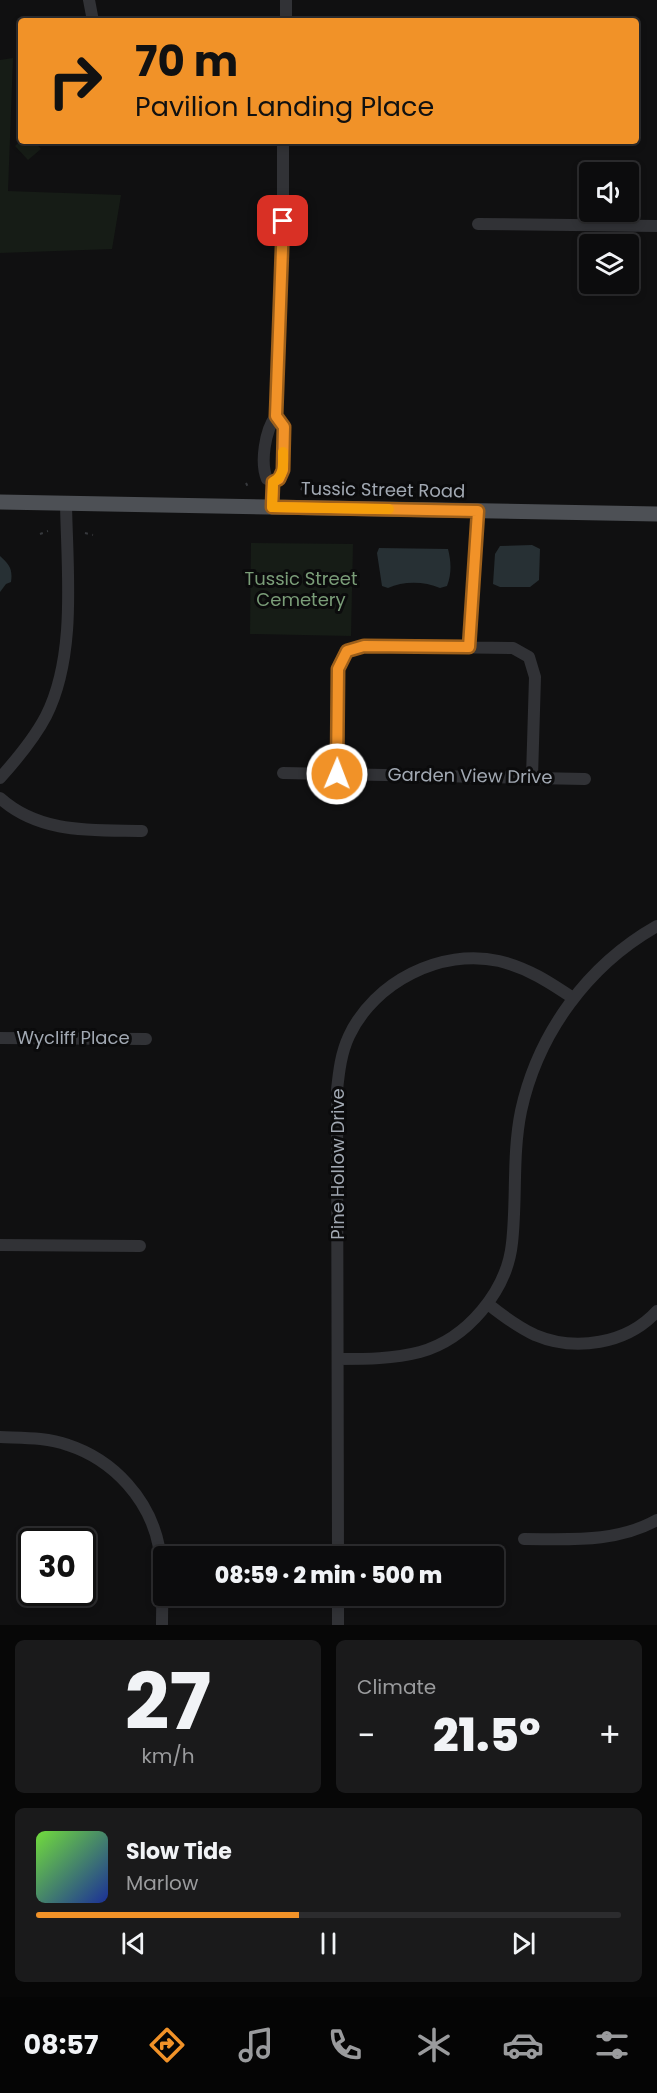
<!DOCTYPE html>
<meta charset="utf-8">
<style>
:root{--surface:#0c0c0d;--page:#1a1a1b;--text:#f1f3f6;--muted:#9a9b9d;--line:#2c2c2e;--accent:#f19228}
body{margin:0;font-family:Poppins,sans-serif;background:var(--page);color:var(--text);height:100vh;display:flex;flex-direction:column;font-size:22px;white-space:nowrap}
*{box-sizing:border-box;margin:0}
p{font-size:20px;color:var(--muted)}
.icon{flex:none;width:33px;height:33px;fill:none;stroke:currentColor;stroke-width:2;stroke-linecap:round;stroke-linejoin:round}
.map{position:relative;height:1625px;overflow:hidden}
.side{display:flex;flex-direction:column;gap:15px;padding:15px;background:#070707;flex:1}
.side>*{flex:none}
.hud{position:absolute;left:18px;top:18px;width:621px;height:126px;border-radius:6px;box-shadow:0 3px 9px #0003,0 0 0 2px var(--line);background:#f19228;color:#111;overflow:hidden}
.buttons{position:absolute;left:579px;top:162px;display:grid;gap:12px}
.buttons a{display:grid;place-items:center;width:60px;height:60px;border-radius:6px;background:var(--surface);box-shadow:0 3px 9px #0003,0 0 0 2px var(--line);font-size:30px}
.speed{position:absolute;left:18px;top:1528px;display:flex;gap:12px;font-size:30px;font-weight:700;text-align:center}
.speed>*{display:grid;place-content:center;width:78px;height:78px;border-radius:50%;background:var(--surface);box-shadow:0 3px 9px #0003,0 0 0 2px var(--line);line-height:1}
.speed .limit{border:3px solid #111;border-radius:9px;background:#fff;color:#111}
.pin{position:absolute;display:grid;place-items:center;width:51px;height:51px;color:#fff;margin:-26px;border-radius:12px;box-shadow:0 3px 9px #0006}
.me{position:absolute;width:66px;margin:-33px;rotate:1deg;stroke-linejoin:round;filter:drop-shadow(0 0 4px #0008)}
.turn{display:flex;align-items:center;gap:21px;height:126px;padding:0 18px;font-size:27px}
.turn .icon{width:78px;height:78px;stroke-width:2.5}
.turn b{display:block;font-size:42px;line-height:51px}
.big{font-size:45px;font-weight:800;line-height:1.1}
.side .widget{flex:1;display:flex;flex-direction:column;justify-content:center;gap:9px;min-width:0;padding:0 21px;border-radius:9px;background:var(--page)}
.side .dial{align-items:center;gap:0}
.dial b{font-size:78px;line-height:1}
.song{display:flex;align-items:center;gap:18px}
.cover{width:72px;height:72px;border-radius:9px;background:linear-gradient(135deg,hsl(100 70% 55%),hsl(230 70% 35%))}
.played{height:6px;border-radius:3px;background:linear-gradient(90deg,var(--accent) 45%,var(--line) 45%)}
.keys{display:flex;justify-content:space-around;direction:ltr}
.heat{display:flex;justify-content:space-between;align-items:center;font-size:33px;direction:ltr}
.side .tiles{flex:1;display:grid;gap:15px;grid-template-columns:1fr 1fr}
.widget:last-child{grid-column:span 2}
.trip{position:absolute;left:153px;top:1546px;width:351px;height:60px;border-radius:6px;background:var(--surface);box-shadow:0 3px 9px #0003,0 0 0 2px var(--line);font-weight:800;line-height:60px;text-align:center}
.tabs{display:flex;height:96px;justify-content:space-around;align-items:center;background:#050505;color:var(--muted)}
.tabs .icon{width:42px;height:42px}
.tabs .on{color:var(--accent)}
.tabs b{font-size:27px;color:var(--text)}
.map>svg:first-child{display:block}
.green{fill:#161c16}
.water{fill:#273034}
.lines{fill:none;stroke-linecap:round;stroke-linejoin:round}
.path{stroke:#37393d;stroke-width:2;stroke-dasharray:3 4.5;stroke-linecap:butt}
.minor{stroke:#313236;stroke-width:12}
.major{stroke:#4d5055;stroke-width:15}
.route-casing{stroke:#9d5f1a;stroke-width:15}
.route{stroke:#f19228;stroke-width:10}
.slow{stroke:#f59e0b;stroke-width:10}
.labels{text-anchor:middle;stroke-width:6;stroke-linejoin:round;paint-order:stroke}
.street-label{font-size:18px;fill:#a1a8b2;stroke:#0b0b0c}
.park-label{font-size:18px;fill:#7a9d78;stroke:#0b0b0c}
</style>
<div class="map">
<svg width="657" height="1625" viewBox="0 0 657 1625">
<rect width="100%" height="100%" fill="#101011"/>
<path class="green" d="M13,58L8,191L121,195L112,249L0,253V60Z
M21,140L34,141L41,149L28,160L15,146Z
M251,543L353,544L351,636L250,634Z"/>
<path class="water" d="M532,545L540,549L539,580L530,587H500L493,584L495,554L500,546Z
M379,548L448,549C451,561 452,573 447,586L440,588C424,581 403,581 388,588L382,586L377,553Z
M0,556C9,564 13,569 11,582L6,584L0,592Z"/>
<g class="lines">
<path class="path" d="M246,483L248,487
M301,490L303,486
M85,533L93,535
M40,534L48,531"/>
<path class="minor" d="M89,0L93,21
M286,21V0
M478,224L657,226
M273,482L267,479C260,463 265,430 276,416L283,221V141
M272,507L273,482L279,479L283,470L284,427L276,416
M469,647L478,511
M283,773L585,779
M337,774L338,669L347,651L364,646L513,648L529,657L535,677L532,777
M0,778C18,758 34,739 46,716C77,655 67,570 66,503
M0,798C40,834 92,830 142,831
M0,1038L146,1039
M0,1245L140,1246
M488,1304C503,1316 518,1327 535,1335C575,1352 627,1344 657,1311
M339,1359C366,1359 393,1359 420,1352C467,1339 507,1291 512,1243C517,1199 512,1155 521,1111C538,1033 588,965 657,926
M0,1437C23,1438 46,1437 68,1445C114,1460 150,1500 159,1547C164,1572 162,1599 162,1625
M524,1539C570,1539 616,1543 657,1520
M338,1557L337,1090C339,1071 341,1053 349,1036C374,982 441,948 499,961C528,968 549,982 573,998
M338,1625V1596"/>
<path class="major" d="M0,502L657,514"/>
</g>
<g class="lines">
<defs>
<path id="route" d="M283,221L276,416L284,427L283,470L279,479L273,482L272,507L478,511L469,647L364,646L347,651L338,669L337,774"/>
</defs>
<use href="#route" class="route-casing"/>
<use href="#route" class="route"/>
<path class="slow" d="M283,452C283,464 285,476 273,482L272,507L389,509"/>
</g>
<g class="labels">
<g class="street-label">
<text transform="translate(383 490) rotate(1)" y="6">Tussic Street Road</text>
<text transform="translate(470 776) rotate(1)" y="6">Garden View Drive</text>
<text x="73" y="1044">Wycliff Place</text>
<text transform="translate(338 1164) rotate(-90)" y="6">Pine Hollow Drive</text>
</g>
<g class="park-label">
<text x="301" y="585">Tussic Street<tspan x="301" dy="21">Cemetery</tspan></text>
</g>
</g>
</svg>
<div class="buttons">
<a><svg class="icon" aria-label="sound" viewBox="0 0 24 24"><path d="M4 9h4l5-4v14l-5-4H4zM17 9q2 3 0 6"/></svg></a>
<a><svg class="icon" aria-label="layers" viewBox="0 0 24 24"><path d="M12 4l9 5-9 5-9-5zM3 14l9 5 9-5"/></svg></a>
</div>
<div class="speed"><div class="limit">30</div></div>
<div class="pin" style="left:283px;top:221px;background:#d93025"><svg class="icon" aria-label="arrive" viewBox="0 0 24 24"><path d="M6 21V4h12l-3 4 3 4H6"/></svg></div>
<svg class="me" style="left:337px;top:774px" viewBox="-20 -20 40 40"><circle r="17" fill="#f19228" stroke="#fff" stroke-width="3"/><path d="M0-11L8 9 0 5-8 9z" fill="#fff"/></svg>
<div class="trip">08:59 · 2 min · 500 m</div>
<div class="hud">
<div class="turn"><svg class="icon" aria-label="right" viewBox="0 0 24 24"><path d="M7 20v-9h11M14 6l5 5-5 5"/></svg><div><b>70 m</b>Pavilion Landing Place</div></div>
</div>
</div>
<section class="side">
<div class="tiles">
<div class="widget dial"><b>27</b><p>km/h</p></div>
<div class="widget"><p>Climate</p>
<div class="heat"><a>−</a><b class="big">21.5°</b><a>+</a></div>
</div>
<div class="widget">
<div class="song"><i class="cover"></i><div><b>Slow Tide</b><p>Marlow</p></div></div>
<div class="played"></div>
<div class="keys"><svg class="icon" aria-label="previous" viewBox="0 0 24 24"><path d="M18 5L8 12l10 7zM5 5v14"/></svg><svg class="icon" aria-label="pause" viewBox="0 0 24 24"><path d="M8 5v14M16 5v14"/></svg><svg class="icon" aria-label="next" viewBox="0 0 24 24"><path d="M6 5l10 7-10 7zM19 5v14"/></svg></div>
</div>
</div>
</section>
<nav class="tabs">
<b>08:57</b>
<svg class="icon on" aria-label="directions" viewBox="0 0 24 24"><path d="M12 3l9 9-9 9-9-9zM9 14v-3h6M13 9l2 2-2 2"/></svg>
<svg class="icon" aria-label="music" viewBox="0 0 24 24"><path d="M9 18V5l10-2v13"/><circle cx="6" cy="18" r="3"/><circle cx="16" cy="16" r="3"/></svg>
<svg class="icon" aria-label="phone" viewBox="0 0 24 24"><path d="M5 4h4l2 5-3 2q2 4 5 5l2-3 5 2v4C11 20 4 13 5 4z"/></svg>
<svg class="icon" aria-label="climate" viewBox="0 0 24 24"><path d="M12 3v18M4 7l16 10M4 17L20 7"/></svg>
<svg class="icon" aria-label="car" viewBox="0 0 24 24"><path d="M5 17H2v-5l4-1 3-4h7l3 4 3 1v5h-3M9 17h6M6 11h13"/><circle cx="7" cy="17" r="2"/><circle cx="17" cy="17" r="2"/></svg>
<svg class="icon" aria-label="filters" viewBox="0 0 24 24"><path d="M4 7h16M4 17h16"/><circle cx="9" cy="7" r="2"/><circle cx="15" cy="17" r="2"/></svg>
</nav>
